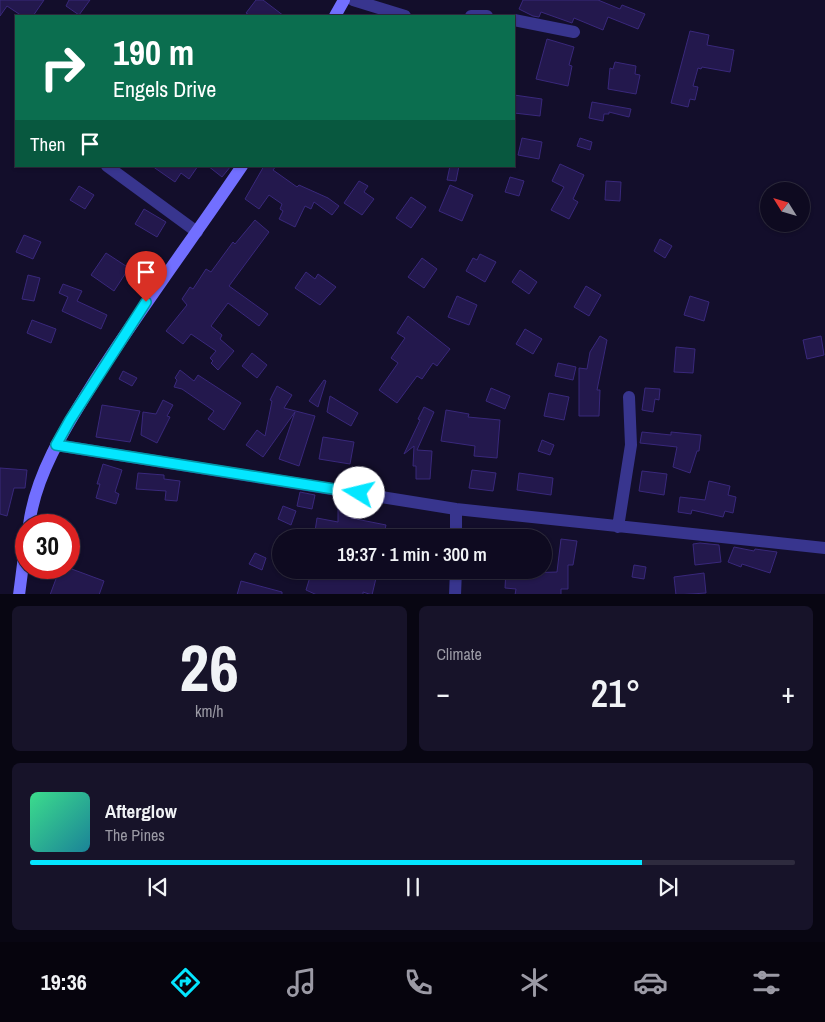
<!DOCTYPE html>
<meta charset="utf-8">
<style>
:root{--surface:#0e0a20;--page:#171329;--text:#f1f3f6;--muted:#9b9aa5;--line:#2e2b3e;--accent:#04e6ff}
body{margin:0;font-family:"Archivo Narrow",sans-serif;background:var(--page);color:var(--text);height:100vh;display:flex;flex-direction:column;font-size:19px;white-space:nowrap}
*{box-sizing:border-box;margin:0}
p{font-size:16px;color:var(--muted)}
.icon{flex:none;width:28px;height:28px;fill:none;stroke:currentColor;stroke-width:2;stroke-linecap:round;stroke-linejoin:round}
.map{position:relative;height:594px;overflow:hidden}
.panel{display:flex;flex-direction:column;gap:12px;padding:12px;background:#080612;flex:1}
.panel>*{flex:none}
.banner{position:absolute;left:15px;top:15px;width:500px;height:152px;border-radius:0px;box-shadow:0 1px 4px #0004,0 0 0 1px var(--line);background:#0b6e4f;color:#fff;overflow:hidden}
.needle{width:32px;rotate:307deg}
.buttons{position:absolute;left:760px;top:182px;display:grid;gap:10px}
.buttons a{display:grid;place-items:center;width:50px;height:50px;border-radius:50%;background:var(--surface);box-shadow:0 1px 4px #0004,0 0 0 1px var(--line);font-size:25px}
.speed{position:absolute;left:15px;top:514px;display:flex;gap:10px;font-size:25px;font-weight:700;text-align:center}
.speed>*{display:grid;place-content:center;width:65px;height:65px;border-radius:50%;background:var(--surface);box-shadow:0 1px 4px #0004,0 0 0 1px var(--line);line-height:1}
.speed .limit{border:8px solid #d22;background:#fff;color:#111}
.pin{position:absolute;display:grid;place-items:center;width:42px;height:42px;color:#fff;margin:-51px -21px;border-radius:50% 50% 50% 0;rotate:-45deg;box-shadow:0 0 5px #0007}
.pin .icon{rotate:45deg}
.me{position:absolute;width:55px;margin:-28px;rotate:279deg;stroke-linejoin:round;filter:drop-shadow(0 0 4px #0008)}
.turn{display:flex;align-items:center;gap:18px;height:105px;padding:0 15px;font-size:22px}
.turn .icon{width:65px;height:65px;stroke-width:2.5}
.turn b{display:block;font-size:35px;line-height:42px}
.then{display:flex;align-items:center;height:48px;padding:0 15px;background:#0003;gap:10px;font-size:19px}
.big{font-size:38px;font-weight:600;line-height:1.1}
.panel .card{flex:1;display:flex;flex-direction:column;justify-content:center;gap:8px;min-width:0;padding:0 18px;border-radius:8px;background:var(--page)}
.panel .dial{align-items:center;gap:0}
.dial b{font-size:65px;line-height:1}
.song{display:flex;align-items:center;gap:15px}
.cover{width:60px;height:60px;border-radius:8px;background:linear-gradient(135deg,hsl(150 70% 55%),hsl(190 70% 35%))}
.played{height:5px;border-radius:2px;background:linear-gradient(90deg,var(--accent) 80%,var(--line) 80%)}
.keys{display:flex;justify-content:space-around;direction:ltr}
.heat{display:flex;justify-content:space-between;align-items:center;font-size:28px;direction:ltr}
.panel .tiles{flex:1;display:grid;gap:12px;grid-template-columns:1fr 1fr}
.card:last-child{grid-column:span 2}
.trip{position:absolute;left:272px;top:529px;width:280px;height:50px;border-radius:25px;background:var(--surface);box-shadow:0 1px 4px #0004,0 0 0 1px var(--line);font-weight:600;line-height:50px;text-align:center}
.tabs{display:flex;height:80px;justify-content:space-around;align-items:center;background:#06040d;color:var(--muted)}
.tabs .icon{width:35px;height:35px}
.tabs .on{color:var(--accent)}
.tabs b{font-size:22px;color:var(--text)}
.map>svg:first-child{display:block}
.building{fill:#23184d;stroke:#39287b}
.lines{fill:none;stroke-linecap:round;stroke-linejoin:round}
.street{stroke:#38358e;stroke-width:12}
.secondary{stroke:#726fff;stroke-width:12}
.route-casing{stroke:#0396a6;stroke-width:12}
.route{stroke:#04e6ff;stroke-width:9}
</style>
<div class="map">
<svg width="825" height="595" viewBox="0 0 825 595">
<rect width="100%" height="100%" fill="#130e2b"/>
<path class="building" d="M0,0H44L33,16H22L7,6L0,16Z
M69,0H90L79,15L66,6Z
M256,0H263L284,16H251L246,13Z
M523,0H598L620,9L622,5L645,14L638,29L608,17L603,30L574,18L572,23L541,12L539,17L533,16L519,9Z
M690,31L709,35L707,45L734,50L730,72L702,67L701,69L698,68L693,86L698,87L695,100L690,99L688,107L671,103Z
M547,39L574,47L569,65L572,66L568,86L536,79Z
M615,62L636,66L635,74L640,75L636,94L608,89L610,68L613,69Z
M514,95L542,99L540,116L514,113Z
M592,102L631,109L629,117L609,112V114H604L603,121L589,118Z
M522,138L542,142L539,159L518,155Z
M580,138L592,142L590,150L577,146Z
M560,164L584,175L573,199L578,202L569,219L551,210L564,187L552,181Z
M152,166H198L189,179L181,173L175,182Z
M208,166H231L222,177Z
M264,166H276L273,170L297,187L299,185L328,198L339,206L332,215L314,202L311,209L305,206L295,227L279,219L283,211L280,209L282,204L269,195L259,209L245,199Z
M450,166H459L456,181L447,180Z
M510,177L524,181L519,196L505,192Z
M359,181L368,186L364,192L374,199L362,215L344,203Z
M606,181L621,182L620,201L605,200Z
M450,185L473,195L462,221L439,211Z
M79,186L94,195L85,209L70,200Z
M411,197L426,207L411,228L396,218Z
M144,209L166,222L157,237L135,224Z
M255,220L269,232L229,286L268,314L259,326L228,303L211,326L222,335L220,339L234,351L218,370L211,363L213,361L210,358L216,351L191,334L183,344L166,331L187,305L182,299L190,287L193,289L206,269L211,272L233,242L235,244Z
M24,235L41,242L33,259L16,252Z
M660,239L672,246L665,258L654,251Z
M106,253L129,268L114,291L91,275Z
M480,254L496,262L485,282L466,271L473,258L477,260Z
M422,258L437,269L424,288L408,277Z
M520,270L537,282L529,294L512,282Z
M306,272L315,279L318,274L336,287L320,305L295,288Z
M28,275L40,278L34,301L22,299Z
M63,284L82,291L77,301L107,315L101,329L62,311L68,297L59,293Z
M586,286L601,295L589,316L574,307Z
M457,296L477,305L469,325L448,317Z
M690,296L709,302L704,321L684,315Z
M408,316L450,349L437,366L433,363L422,379L417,376L397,403L379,390L398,363L391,358L405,338L397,333Z
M32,320L56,329L51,343L27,333Z
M525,329L542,339L533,354L516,344Z
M600,336L607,340L597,390H600L599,416H579V368L587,369L590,352Z
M821,336L824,355L807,359L803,340Z
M676,347L695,349L693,373L674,372Z
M252,353L267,365L257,378L242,366Z
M558,363L576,367L573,380L555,376Z
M180,370L194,381L198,375L241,403L224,430L208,419L214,411L182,389L174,387L177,380L175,378Z
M123,371L137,378L132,386L119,379Z
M324,380L326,381L318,407L309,401Z
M277,386L292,395L284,408L315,416L299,466L279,459L295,412L263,457L246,445L257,430L265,436L272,401L270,400Z
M491,388L510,396L505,409L486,401Z
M645,388L660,389L659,400L655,399L653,412L642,410Z
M549,393L569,397L564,420L544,416Z
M330,396L358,413L351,426L327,412Z
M163,400L173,405L167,416L170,417L157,443L141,435L143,412L156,414Z
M102,405L140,411L130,442L96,437Z
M424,407L434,412L417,450L432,451L430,479H416V466H413L414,446L404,454L420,420L418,419Z
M446,410L469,414L468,417L500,420L497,458L474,456L475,446L441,441Z
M642,432L671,435V432L701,435L699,451H697L690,473L673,467L677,447L640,443Z
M323,437L354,442L350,464L319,459Z
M542,440L554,445L550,455L538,451Z
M103,464L122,470L115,492L119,494L116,504L96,498L100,484H97Z
M0,468L27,470L25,488H14L7,516L0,514Z
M472,470L496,473L493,491L469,488Z
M642,471L667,474L664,495L639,491Z
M138,473L164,475V479L180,481L177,501L165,500L166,491L136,489Z
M519,473L553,478L551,495L517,490Z
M709,481L730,486L728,495L736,497L733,513L725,511L723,517L692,510L691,514L678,512L680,497L705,500Z
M300,492L315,495L312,509L297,506Z
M283,506L296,511L291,525L278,519Z
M338,506H351V518L386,525L383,538H314L317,518L338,522Z
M561,539L577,541L573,565H568V589H561V595H515L516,589L505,588L506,570H527V573L557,572Z
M700,543L719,545L721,562L695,565L693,544Z
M734,547L754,551L755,549L777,552L770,573L742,564L741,567L728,562Z
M255,553L266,558L262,570L249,564Z
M634,565L646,567L644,579L632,577Z
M60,568H69L104,581L99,595H50Z
M311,570H338L347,574L348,570H359L377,574L372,595L363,592V595H317L306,590L310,577L308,576Z
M704,573L706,593L676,595L674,577Z
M241,581L282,592V595H237Z"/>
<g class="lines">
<path class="street" d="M353,0L405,16
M471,16H487
M514,20L574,32
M107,166L197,232
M56,445L456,509L825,548
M618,527L631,445L629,397
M456,538V509
M455,595L456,570"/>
<path class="secondary" d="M335,16L344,0
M29,525C36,471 69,422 97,377C143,305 194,237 242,166
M19,595L26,541"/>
</g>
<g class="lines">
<defs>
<path id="route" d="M146,302L70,420L56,445L359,493"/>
</defs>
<use href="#route" class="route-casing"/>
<use href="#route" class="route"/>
</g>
</svg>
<div class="buttons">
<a><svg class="needle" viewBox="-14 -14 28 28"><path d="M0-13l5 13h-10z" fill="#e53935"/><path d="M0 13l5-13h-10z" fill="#9b9aa5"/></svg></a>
</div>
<div class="speed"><div class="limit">30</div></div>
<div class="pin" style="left:146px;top:302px;background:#d93025"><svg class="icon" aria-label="arrive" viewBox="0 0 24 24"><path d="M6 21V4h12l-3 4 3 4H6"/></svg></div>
<svg class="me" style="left:359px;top:493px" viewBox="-20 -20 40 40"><circle r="19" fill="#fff"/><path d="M0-13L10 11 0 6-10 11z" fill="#04e6ff"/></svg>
<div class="trip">19:37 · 1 min · 300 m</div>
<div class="banner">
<div class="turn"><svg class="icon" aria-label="right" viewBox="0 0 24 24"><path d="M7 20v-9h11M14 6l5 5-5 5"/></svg><div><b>190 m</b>Engels Drive</div></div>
<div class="then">Then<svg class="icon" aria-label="arrive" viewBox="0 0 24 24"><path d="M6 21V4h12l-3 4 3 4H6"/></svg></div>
</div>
</div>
<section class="panel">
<div class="tiles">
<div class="card dial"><b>26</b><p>km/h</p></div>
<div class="card"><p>Climate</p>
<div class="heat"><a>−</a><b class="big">21°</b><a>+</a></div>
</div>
<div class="card">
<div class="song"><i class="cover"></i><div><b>Afterglow</b><p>The Pines</p></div></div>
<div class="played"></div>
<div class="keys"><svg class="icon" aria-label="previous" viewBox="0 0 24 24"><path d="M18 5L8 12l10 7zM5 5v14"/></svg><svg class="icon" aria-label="pause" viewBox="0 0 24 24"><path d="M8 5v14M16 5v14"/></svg><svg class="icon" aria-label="next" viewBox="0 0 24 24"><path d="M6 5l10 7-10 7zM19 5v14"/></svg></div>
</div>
</div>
</section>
<nav class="tabs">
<b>19:36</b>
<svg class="icon on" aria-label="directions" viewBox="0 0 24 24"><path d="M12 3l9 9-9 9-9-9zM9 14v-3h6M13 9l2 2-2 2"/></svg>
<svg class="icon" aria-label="music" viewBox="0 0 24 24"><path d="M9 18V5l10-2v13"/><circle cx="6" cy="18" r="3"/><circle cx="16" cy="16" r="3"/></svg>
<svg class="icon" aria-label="phone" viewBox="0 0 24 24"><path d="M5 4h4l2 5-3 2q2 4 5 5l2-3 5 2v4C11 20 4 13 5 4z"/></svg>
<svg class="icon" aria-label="climate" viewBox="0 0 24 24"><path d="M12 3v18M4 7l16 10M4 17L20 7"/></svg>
<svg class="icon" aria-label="car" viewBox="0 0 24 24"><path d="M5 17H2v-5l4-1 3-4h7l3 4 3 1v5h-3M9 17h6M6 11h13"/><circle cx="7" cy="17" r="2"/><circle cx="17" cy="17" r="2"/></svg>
<svg class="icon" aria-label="filters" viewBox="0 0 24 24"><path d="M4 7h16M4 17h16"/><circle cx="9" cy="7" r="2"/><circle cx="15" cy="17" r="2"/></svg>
</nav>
